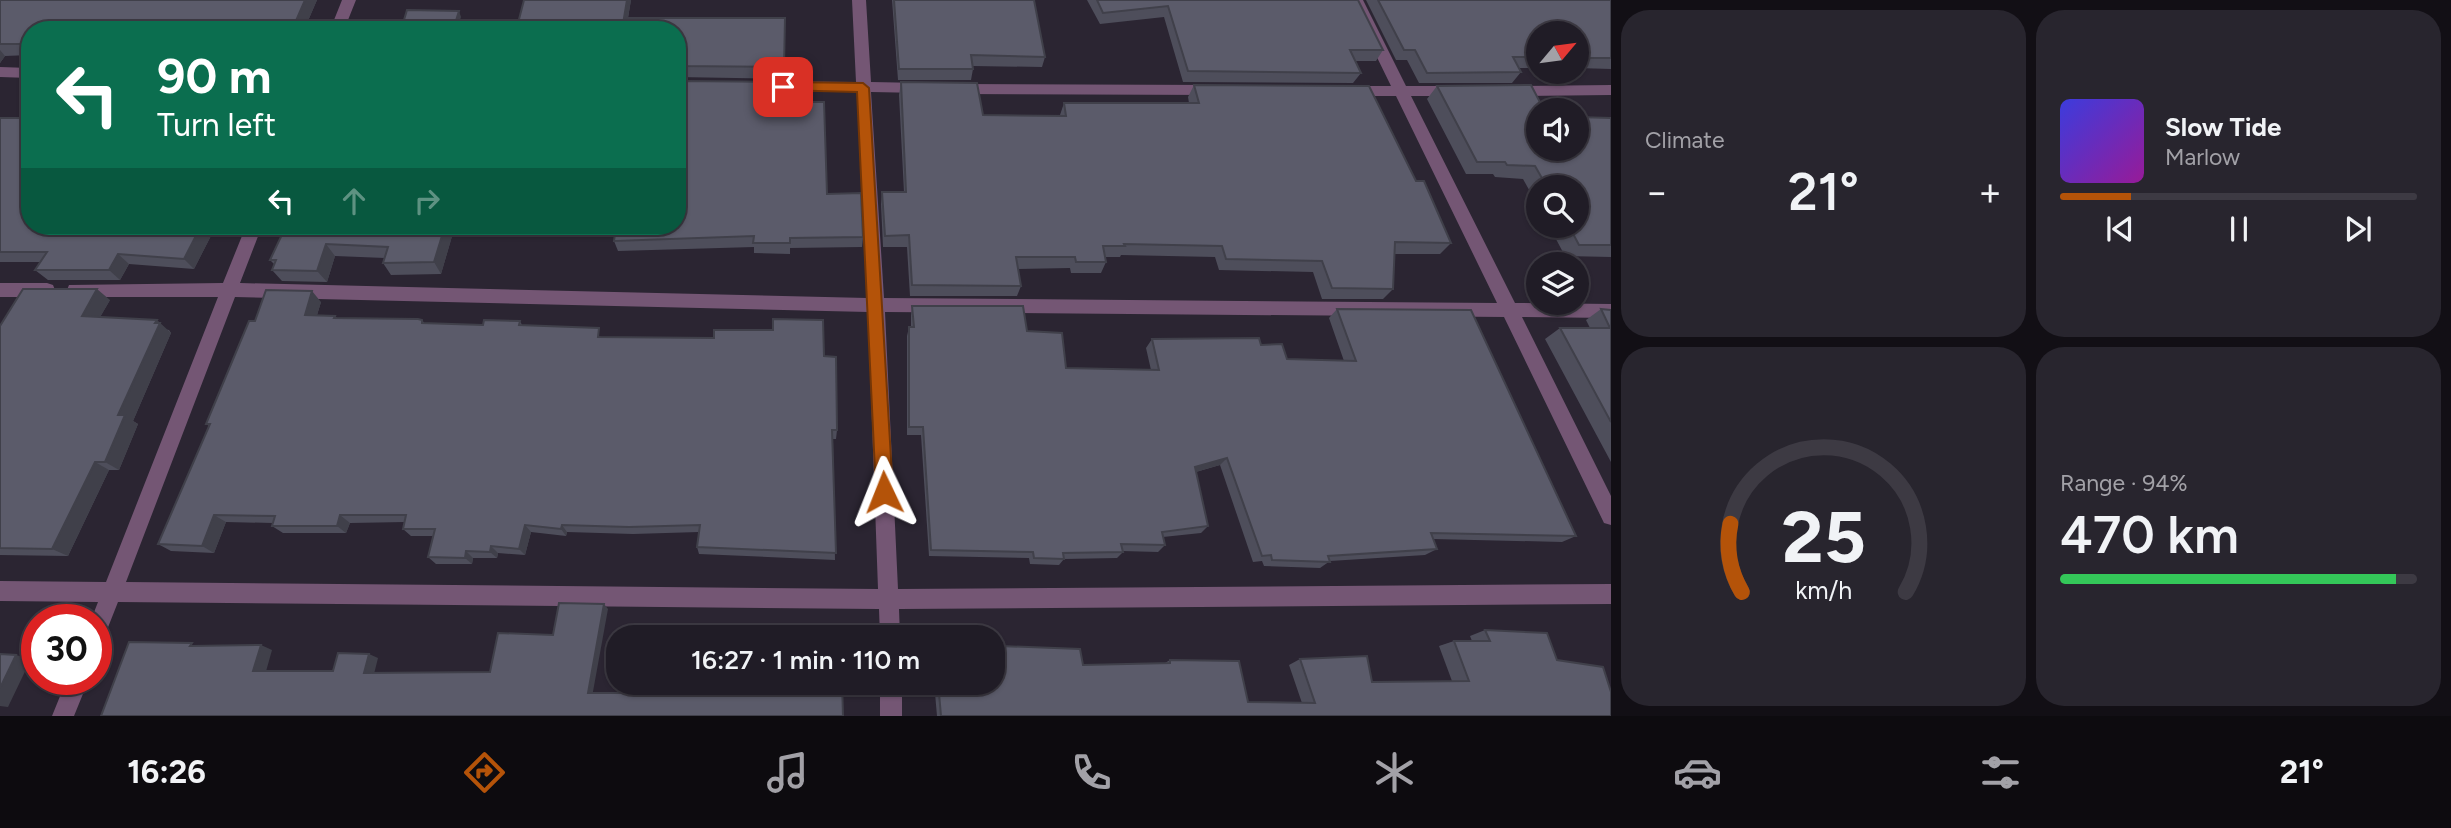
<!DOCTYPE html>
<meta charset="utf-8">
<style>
:root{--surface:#201c26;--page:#28252e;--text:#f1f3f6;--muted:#a2a1a7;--line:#3d3a43;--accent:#b45309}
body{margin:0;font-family:Figtree,sans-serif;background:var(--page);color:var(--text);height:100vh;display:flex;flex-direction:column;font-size:26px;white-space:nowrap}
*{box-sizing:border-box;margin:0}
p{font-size:23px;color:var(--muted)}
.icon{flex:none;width:38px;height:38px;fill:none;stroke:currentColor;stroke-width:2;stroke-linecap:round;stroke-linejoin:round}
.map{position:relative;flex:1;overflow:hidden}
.sheet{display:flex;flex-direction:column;gap:10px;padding:10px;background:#120f15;width:840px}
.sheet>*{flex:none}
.top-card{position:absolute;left:21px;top:21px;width:665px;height:214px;border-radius:28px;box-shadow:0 2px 5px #0004,0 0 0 2px var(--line);background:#0b6e4f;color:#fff;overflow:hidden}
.needle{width:46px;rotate:61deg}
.controls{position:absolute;left:1526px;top:21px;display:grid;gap:14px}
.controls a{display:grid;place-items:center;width:63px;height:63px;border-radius:50%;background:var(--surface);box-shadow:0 2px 5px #0004,0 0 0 2px var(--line);font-size:35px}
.speed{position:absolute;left:21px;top:604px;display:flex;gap:14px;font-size:35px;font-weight:700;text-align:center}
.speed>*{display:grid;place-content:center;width:91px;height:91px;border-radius:50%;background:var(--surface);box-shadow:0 2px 5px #0004,0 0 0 2px var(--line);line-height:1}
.speed .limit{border:10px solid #d22;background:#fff;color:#111}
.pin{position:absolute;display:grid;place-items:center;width:60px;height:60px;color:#fff;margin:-30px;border-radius:14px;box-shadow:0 4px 10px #0006}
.me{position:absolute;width:77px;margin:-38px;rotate:358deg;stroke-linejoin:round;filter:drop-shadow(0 0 5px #0008)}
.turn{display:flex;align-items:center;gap:24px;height:147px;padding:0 21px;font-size:32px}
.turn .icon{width:91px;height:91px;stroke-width:2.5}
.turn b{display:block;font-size:49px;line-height:60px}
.lanes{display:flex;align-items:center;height:66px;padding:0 21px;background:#0003;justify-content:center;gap:35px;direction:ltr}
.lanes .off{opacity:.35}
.big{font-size:52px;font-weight:600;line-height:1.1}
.sheet .card{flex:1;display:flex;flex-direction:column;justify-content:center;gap:10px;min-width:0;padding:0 24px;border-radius:28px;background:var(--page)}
.sheet .dial{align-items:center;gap:0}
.dial svg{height:182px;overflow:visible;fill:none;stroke:var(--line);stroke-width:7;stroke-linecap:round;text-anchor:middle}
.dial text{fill:var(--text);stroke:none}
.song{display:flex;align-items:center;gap:21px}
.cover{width:84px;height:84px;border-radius:10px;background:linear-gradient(135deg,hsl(240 70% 55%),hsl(300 70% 35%))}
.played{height:7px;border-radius:4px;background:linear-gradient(90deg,var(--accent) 20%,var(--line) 20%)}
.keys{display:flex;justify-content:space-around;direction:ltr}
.heat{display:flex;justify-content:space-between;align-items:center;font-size:38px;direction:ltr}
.charge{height:10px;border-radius:5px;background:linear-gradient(90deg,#34c759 94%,var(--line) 0)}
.sheet .tiles{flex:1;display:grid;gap:10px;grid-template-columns:repeat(2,1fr)}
.trip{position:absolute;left:606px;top:625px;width:399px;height:70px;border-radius:28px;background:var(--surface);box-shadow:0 2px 5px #0004,0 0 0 2px var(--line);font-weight:600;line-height:70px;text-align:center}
.tab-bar{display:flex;height:112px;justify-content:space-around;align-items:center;background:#0d0b0f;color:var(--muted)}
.tab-bar .icon{width:49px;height:49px}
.tab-bar .active{color:var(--accent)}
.tab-bar b{font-size:32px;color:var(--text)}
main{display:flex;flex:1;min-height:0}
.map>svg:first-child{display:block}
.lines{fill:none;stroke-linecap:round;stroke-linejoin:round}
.minor{fill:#745674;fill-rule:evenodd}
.wall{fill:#4e4e5b}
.shaded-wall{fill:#40404a}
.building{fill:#5b5b6a;stroke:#40404a;stroke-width:2}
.route{fill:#b45309;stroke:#753606;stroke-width:2}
</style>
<main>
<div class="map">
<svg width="1611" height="716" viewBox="0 0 1611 716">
<rect width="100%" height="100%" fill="#2b2532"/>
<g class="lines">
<path class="minor" d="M342,0H356L344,30H330Z
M852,0H866L871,82L922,83L929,88L922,93L871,92L884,298L1497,303L1396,96H1349L1342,91L1349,86H1391L1349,0H1363L1406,86H1454L1461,91L1454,96H1411L1515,303L1611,304V318L1522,317L1611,496V525L1604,523L1504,317L885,312L898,589L1611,584V604L899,609L900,637H880L879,609L118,602L103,640L96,643V620H91L98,602L0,601V581L106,582L218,297H75L69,295L67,290L69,285L223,283L246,226H262L240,283L867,298L857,92L761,91L754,86L761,81L856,82ZM235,297L868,312L878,589L126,582Z
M0,67L30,68V78L0,77Z
M957,84L1216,85L1223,90L1216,95L957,94L950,89Z
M1611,85V95L1513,96L1506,91L1513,86Z
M0,283H47L53,285L55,290L53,295L47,297H0Z
M67,679H89L74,716H52Z
M880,682H902V716H880Z"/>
</g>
<path class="wall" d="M0,0H317L304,30H30V55L5,56L0,63Z
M524,0H631L628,18H785V79L677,77V30H517V27Z
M892,0H1034L1045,57L1042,67L973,66V69L971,80H898Z
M1087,0H1358L1383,50L1376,61H1355L1361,73L1353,83L1183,82L1164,17L1100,24Z
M1366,0H1611V69L1577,68V33H1538V68H1519L1521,72L1512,83H1419L1407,60H1396Z
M901,82L983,115H1060L1064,103H1189L1188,97L1194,85L1416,181L1451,243L1440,254H1394L1393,289L1383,299H1322L1313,272L1219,270L1215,257L1121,255L1120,257H1105L1106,262L1101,273H1071L1070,268L1018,269L1021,286L1017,296H910L907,247H883L881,204L882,192H904L899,95Z
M1437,86L1538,149L1611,118V257L1565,256L1549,226H1577V187H1538V206L1523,179L1495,177L1493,174H1466L1427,99Z
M784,102L827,194L863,237L862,247L790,248V254L754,253V247L618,251L614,241Z
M0,118L30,226H216L194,269L129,264L120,280H48L35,270L40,262H0Z
M286,226H455L441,274L391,275L383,263L385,258L335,256L327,282L282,281L272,270L274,264L270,260Z
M110,300L100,317L169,330L171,333L133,421L138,424L119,470H109L68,556L0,555V326Z
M321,302L317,315L335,316L337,318L422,320L425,324L483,325L520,321L522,325L602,337L824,356L837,430L836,439H833L835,560L699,554L697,547L699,532L633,534L567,532L566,536L531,532L525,555L498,553L497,558H473L472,564H436L428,557L433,536H411L403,529L405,522L350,523L346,533H283L272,526L273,523L226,522L214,553L171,551L158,544L209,426L206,424L255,321Z
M912,306L1027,331L1066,368L1151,370L1146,348L1152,339L1261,345L1287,359L1344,361L1329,318L1337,309L1576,536L1562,542L1433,539L1437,549L1425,555L1330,561L1320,568L1264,566L1262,561L1253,562L1220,465L1196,472L1208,526L1201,533L1163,537L1165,545L1158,552L1122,551L1123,552L1117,558L1064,559L1059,565L1030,564L1029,558L929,556L921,435H907V336L909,327H911V315Z
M1601,309L1611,310V462L1545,339L1560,328H1590L1586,320Z
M1485,630L1557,660L1611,716H937L934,682H992L1000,646L1083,665L1165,663L1170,660L1248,702L1302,703L1289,665L1300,659L1372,682L1452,681L1439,646L1454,641H1472L1470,636Z"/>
<path class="shaded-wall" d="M305,0H317L304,30H292Z
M627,0H631L626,29L624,18Z
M459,11L461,17L457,30H453Z
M0,50L5,56L0,63Z
M201,226H216L194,269L184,259Z
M445,226H455L441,274L434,262Z
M326,244L335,256L327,282L317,271Z
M118,254L129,264L120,280L109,270Z
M97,289L110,300L95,326L82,316Z
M312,291L321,302L314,325L305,315Z
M157,320L171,333L133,421L138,424L119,470L105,462L118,415Z
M1227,458L1220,465L1188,474L1195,467Z
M95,462L109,470L68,556L52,549Z
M214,515L226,522L214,553L202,546Z
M340,515L350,523L346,533L337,526Z
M525,525L531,532L525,555L519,549Z
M562,525L567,532L566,536L561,529Z
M491,546L498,553L497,558L490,552Z
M466,551L473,558L472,564L465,558Z
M604,604L608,609L592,697L588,693Z
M261,645L272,650L265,675L253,671Z
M369,654L378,658L373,678L364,673Z
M16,655L31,659L8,707L0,706V688Z"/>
<path class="building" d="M0,0H305L292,30H30V44H0Z
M524,0H627L624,18H785L784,67L677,66V30H606V29L517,27Z
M894,0H1034L1045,57L971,55L973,69H899Z
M1097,0H1358L1383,50H1350L1361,73L1188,71L1168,6L1103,13Z
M1378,0H1611V58H1577V33H1538V57H1513L1521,72L1427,73L1415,50H1404Z
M407,10L459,11L453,30H401Z
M677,81L784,82V102H824L827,194L861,193L863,237L790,238V243H753L754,236L614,241L616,226H677Z
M901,82L977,83L983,115L1066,116L1064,103H1199L1194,85L1369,86L1416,181H1424L1451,243L1395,242L1393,289L1332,288L1322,261L1226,259L1222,246L1124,244L1125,246H1103L1106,262H1076L1075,257H1016L1021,286L912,285L909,235L885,236L882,192H906Z
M1531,85L1544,110H1538V149H1577V117L1611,118V245H1579L1569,226H1577V187H1547L1535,166L1507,165L1505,162H1477L1437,86Z
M0,118H30V226H201L184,259L118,254L109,270H35L47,252H0Z
M286,226H445L434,262L383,263L388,247L326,244L317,271L272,270L276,260H270Z
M23,289H97L82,316L157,320L155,323H160L118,415H125L105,462H95L52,549L0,548V326Z
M266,290L312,291L305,315L335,316L334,318L418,319L422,320V323L483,325L484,320L520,321L519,325L599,328L598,337L714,338V330H773V319L823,320L824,356L836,357L837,430H832L836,553L697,547L700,525L629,527L562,525L561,529L525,525L519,549L491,546L490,552L466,551L465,558L428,557L435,529H403L406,515H340L337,526H272L275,516L214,515L202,546L158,544L210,424H206L249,321H255Z
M912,306H1023L1027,331L1062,333L1066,368L1159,370L1152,339L1259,338L1261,345L1282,344L1287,359L1356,361L1337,309L1471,310L1576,536L1431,533L1437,549L1328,556L1330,562L1272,560L1271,555L1262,556L1227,458L1195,467L1208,526L1162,532L1165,545L1121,544L1123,552L1063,553L1064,559L1034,558L1033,552L931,550L923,427H909V327H914Z
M1601,309L1611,310V422L1560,328H1610Z
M559,603L604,604L588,693H658L659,682H842L843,716H101L129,642L192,643L190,646L261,645L253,671H333L338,653L369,654L364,673L490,672L498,633L553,635Z
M1485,630L1547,633L1557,660L1603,667L1611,692V716H941L938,682H992V642H1000V646L1080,649L1083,665L1170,663V660L1239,661L1248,702L1315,703L1300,659L1367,656L1372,682L1469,681L1454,641H1490Z
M0,654L16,655L0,688Z"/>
<path class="route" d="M783,82L863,83L869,88L893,492L890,498L884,500L878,498L876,492L857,92L779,90V84Z"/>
</svg>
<div class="controls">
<a><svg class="needle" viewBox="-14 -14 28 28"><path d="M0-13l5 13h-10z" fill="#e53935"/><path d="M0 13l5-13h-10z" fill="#a2a1a7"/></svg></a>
<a><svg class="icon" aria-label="sound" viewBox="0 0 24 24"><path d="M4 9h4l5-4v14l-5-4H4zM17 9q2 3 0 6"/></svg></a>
<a><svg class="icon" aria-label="search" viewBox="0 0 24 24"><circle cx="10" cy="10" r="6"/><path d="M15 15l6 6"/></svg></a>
<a><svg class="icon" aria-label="layers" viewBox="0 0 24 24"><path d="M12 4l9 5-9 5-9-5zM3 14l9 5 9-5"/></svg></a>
</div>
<div class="speed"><div class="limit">30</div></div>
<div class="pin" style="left:783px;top:87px;background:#d93025"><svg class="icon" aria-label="arrive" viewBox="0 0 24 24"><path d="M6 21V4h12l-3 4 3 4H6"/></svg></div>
<svg class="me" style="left:884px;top:492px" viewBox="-20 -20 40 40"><path d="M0-17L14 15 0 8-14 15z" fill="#b45309" stroke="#fff" stroke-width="4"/></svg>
<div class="trip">16:27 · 1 min · 110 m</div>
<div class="top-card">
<div class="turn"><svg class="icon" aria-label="left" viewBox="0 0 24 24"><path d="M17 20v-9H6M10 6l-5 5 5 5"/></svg><div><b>90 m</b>Turn left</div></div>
<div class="lanes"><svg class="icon" aria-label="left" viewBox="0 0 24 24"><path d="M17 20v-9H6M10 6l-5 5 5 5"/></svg><svg class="icon off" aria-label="ahead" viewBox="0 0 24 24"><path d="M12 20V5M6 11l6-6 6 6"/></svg><svg class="icon off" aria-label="right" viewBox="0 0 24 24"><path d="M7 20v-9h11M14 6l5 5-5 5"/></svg></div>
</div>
</div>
<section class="sheet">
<div class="tiles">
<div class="card"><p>Climate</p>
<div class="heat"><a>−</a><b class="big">21°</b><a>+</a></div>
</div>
<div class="card">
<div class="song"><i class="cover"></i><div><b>Slow Tide</b><p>Marlow</p></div></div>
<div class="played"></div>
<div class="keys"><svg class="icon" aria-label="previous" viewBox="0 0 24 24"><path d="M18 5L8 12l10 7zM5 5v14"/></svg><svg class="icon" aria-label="pause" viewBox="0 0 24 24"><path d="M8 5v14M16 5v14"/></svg><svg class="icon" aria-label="next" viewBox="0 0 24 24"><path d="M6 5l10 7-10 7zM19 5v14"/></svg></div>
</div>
<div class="card dial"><svg viewBox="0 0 100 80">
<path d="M14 69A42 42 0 1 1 86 69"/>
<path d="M14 69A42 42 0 0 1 9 39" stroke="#b45309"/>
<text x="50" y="56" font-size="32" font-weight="700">25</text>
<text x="50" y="72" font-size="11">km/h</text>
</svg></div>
<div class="card"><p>Range · 94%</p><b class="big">470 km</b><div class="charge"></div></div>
</div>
</section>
</main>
<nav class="tab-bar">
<b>16:26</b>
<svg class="icon active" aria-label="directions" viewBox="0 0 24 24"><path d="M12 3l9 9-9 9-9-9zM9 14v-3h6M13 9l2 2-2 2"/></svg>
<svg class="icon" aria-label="music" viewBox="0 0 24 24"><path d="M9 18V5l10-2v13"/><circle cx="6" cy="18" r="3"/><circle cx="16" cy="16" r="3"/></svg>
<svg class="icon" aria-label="phone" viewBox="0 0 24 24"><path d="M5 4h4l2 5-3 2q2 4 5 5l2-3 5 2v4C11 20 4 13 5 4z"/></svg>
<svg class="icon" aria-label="climate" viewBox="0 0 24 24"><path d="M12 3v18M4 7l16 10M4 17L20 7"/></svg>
<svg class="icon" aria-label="car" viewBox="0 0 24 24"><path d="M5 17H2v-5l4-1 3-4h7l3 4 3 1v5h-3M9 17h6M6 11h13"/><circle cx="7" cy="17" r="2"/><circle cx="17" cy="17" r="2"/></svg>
<svg class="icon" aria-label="filters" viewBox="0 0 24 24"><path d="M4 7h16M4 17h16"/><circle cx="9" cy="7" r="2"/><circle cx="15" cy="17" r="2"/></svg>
<b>21°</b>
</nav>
